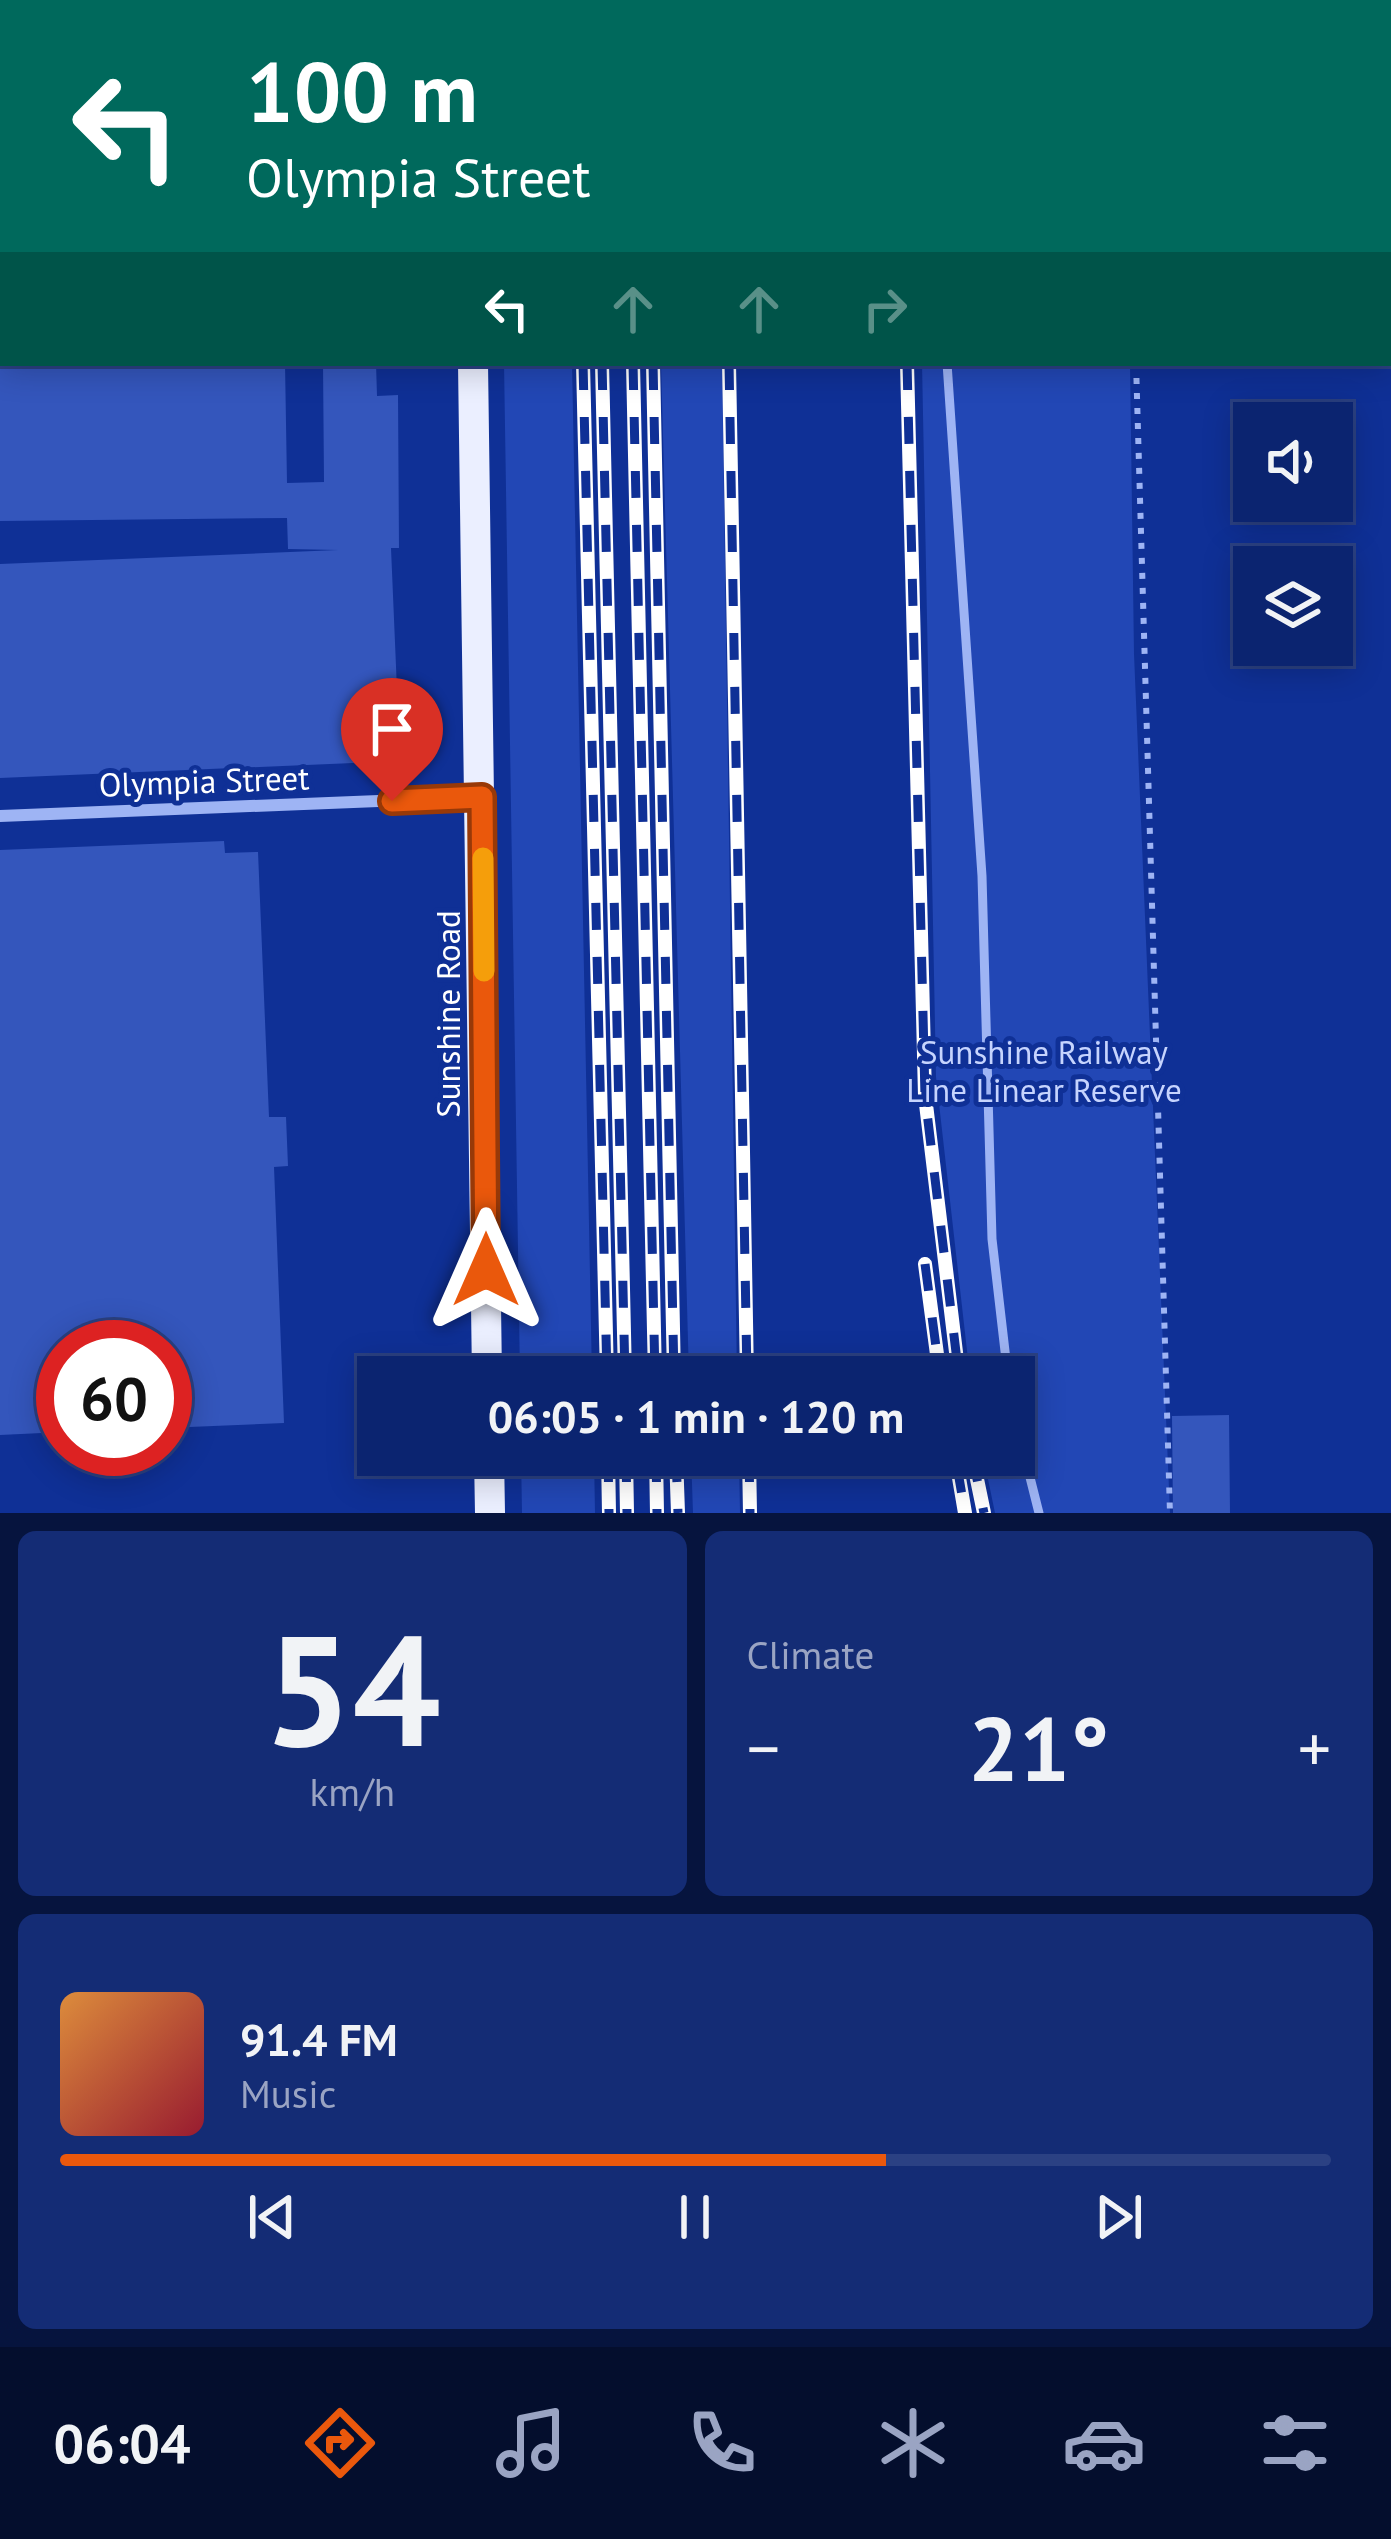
<!DOCTYPE html>
<meta charset="utf-8">
<style>
:root{--surface:#0b2470;--page:#142c75;--text:#f1f3f6;--muted:#9aa4c3;--line:#2b4183;--accent:#ea580c}
body{margin:0;font-family:"PT Sans",sans-serif;background:var(--page);color:var(--text);height:100vh;display:flex;flex-direction:column;font-size:45px;white-space:nowrap}
*{box-sizing:border-box;margin:0}
p{font-size:39px;color:var(--muted)}
.icon{flex:none;width:66px;height:66px;fill:none;stroke:currentColor;stroke-width:2;stroke-linecap:round;stroke-linejoin:round}
.map{position:relative;height:1513px;overflow:hidden}
.side{display:flex;flex-direction:column;gap:18px;padding:18px;background:#06143e;flex:1}
.side>*{flex:none}
.guide{position:absolute;left:0px;top:0px;width:1392px;height:366px;box-shadow:0 6px 30px #0003,0 0 0 3px var(--line);background:#00695c;color:#fff;overflow:hidden}
.controls{position:absolute;left:1233px;top:402px;display:grid;gap:24px}
.controls a{display:grid;place-items:center;width:120px;height:120px;border-radius:0px;background:var(--surface);box-shadow:0 6px 30px #0003,0 0 0 3px var(--line);font-size:60px}
.speed{position:absolute;left:36px;top:1320px;display:flex;gap:24px;font-size:60px;font-weight:700;text-align:center}
.speed>*{display:grid;place-content:center;width:156px;height:156px;border-radius:50%;background:var(--surface);box-shadow:0 6px 30px #0003,0 0 0 3px var(--line);line-height:1}
.speed .limit{border:18px solid #d22;background:#fff;color:#111}
.pin{position:absolute;display:grid;place-items:center;width:102px;height:102px;color:#fff;margin:-123px -51px;border-radius:50% 50% 50% 0;rotate:-45deg;box-shadow:0 0 12px #0007}
.pin .icon{rotate:45deg}
.me{position:absolute;width:132px;margin:-66px;rotate:0deg;stroke-linejoin:round;filter:drop-shadow(0 0 9px #0008)}
.turn{display:flex;align-items:center;gap:42px;height:252px;padding:0 48px;font-size:54px}
.turn .icon{width:156px;height:156px;stroke-width:2.5}
.turn b{display:block;font-size:84px;line-height:102px}
.lanes{display:flex;align-items:center;height:114px;padding:0 48px;background:#0003;justify-content:center;gap:60px;direction:ltr}
.lanes .off{opacity:.35}
.big{font-size:90px;font-weight:700;line-height:1.1}
.side .card{flex:1;display:flex;flex-direction:column;justify-content:center;gap:18px;min-width:0;padding:0 42px;border-radius:18px;background:var(--page)}
.side .dial{align-items:center;gap:0}
.dial b{font-size:156px;line-height:1}
.song{display:flex;align-items:center;gap:36px}
.cover{width:144px;height:144px;border-radius:18px;background:linear-gradient(135deg,hsl(30 70% 55%),hsl(350 70% 35%))}
.played{height:12px;border-radius:6px;background:linear-gradient(90deg,var(--accent) 65%,var(--line) 65%)}
.keys{display:flex;justify-content:space-around;direction:ltr}
.heat{display:flex;justify-content:space-between;align-items:center;font-size:66px;direction:ltr}
.side .tiles{flex:1;display:grid;gap:18px;grid-template-columns:1fr 1fr}
.card:last-child{grid-column:span 2}
.trip{position:absolute;left:357px;top:1356px;width:678px;height:120px;border-radius:0px;background:var(--surface);box-shadow:0 6px 30px #0003,0 0 0 3px var(--line);font-weight:700;line-height:120px;text-align:center}
.tab-bar{display:flex;height:192px;justify-content:space-around;align-items:center;background:#040e2d;color:var(--muted)}
.tab-bar .icon{width:84px;height:84px}
.tab-bar .selected{color:var(--accent)}
.tab-bar b{font-size:54px;color:var(--text)}
.map>svg:first-child{display:block}
.green{fill:#2247b5}
.building{fill:#3456bc}
.lines{fill:none;stroke-linecap:round;stroke-linejoin:round}
.path{stroke:#9eb4f4;stroke-width:6;stroke-dasharray:6 9;stroke-linecap:butt}
.lane{stroke:#9eb4f4;stroke-width:9}
.street{stroke:#9eb4f4;stroke-width:12}
.primary{stroke:#ebefff;stroke-width:30}
.rail-casing{stroke:#fff;stroke-width:14}
.rail{stroke:#0f3096;stroke-width:9;stroke-dasharray:27;stroke-linecap:butt}
.route-casing{stroke:#983908;stroke-width:30}
.route{stroke:#ea580c;stroke-width:21}
.slow{stroke:#f59e0b;stroke-width:21}
.labels{text-anchor:middle;stroke-width:10;stroke-linejoin:round;paint-order:stroke}
.street-label{font-size:33px;fill:#fff;stroke:#0f3096}
.park-label{font-size:33px;fill:#c6d4fe;stroke:#0f3096}
</style>
<div class="map">
<svg width="1391" height="1513" viewBox="0 0 1391 1513">
<rect width="100%" height="100%" fill="#0f3096"/>
<path class="green" d="M504,363H572L592,1377H520Z
M661,363H722L737,1377H689Z
M922,363H1130L1134,654L1170,1513H995L983,1455H1014V1377H970L936,1077Z
M521,1455H594L595,1513H522Z
M691,1455H739L740,1513H693Z"/>
<path class="building" d="M0,363H285L287,483L324,482L323,363H376L377,396L398,395L399,548H391L400,761L0,778V564L338,550L288,549L287,518L0,521Z
M224,841L225,853L258,852L269,1117H286L288,1166L274,1167L284,1423L165,1428V1347H63V1432L0,1435V850Z
M1229,1415L1230,1513H1173L1172,1416Z"/>
<g class="lines">
<path class="path" d="M1129,0V3
M1136,363L1170,1513"/>
<path class="lane" d="M933,0V3
M947,363L982,876L992,1239L1008,1377
M1014,1414L1039,1513"/>
<path class="street" d="M0,816L478,797"/>
<path class="primary" d="M467,0V3
M473,363L487,1377
M489,1455L490,1513"/>
<defs>
<path id="rail" d="M570,0V3
M588,0L589,3
M618,0V3
M637,0V3
M723,0V3
M883,0V3
M583,363L607,1377
M602,363L625,1377
M633,363L655,1377
M653,363L674,1377
M729,363L747,1377
M907,363L925,1096L959,1377
M925,1264L940,1377
M608,1455L609,1513
M626,1455L627,1513
M656,1455L657,1513
M676,1455L678,1513
M749,1455L750,1513
M972,1455L984,1513
M957,1466L965,1513"/>
</defs>
<use href="#rail" class="rail-casing"/>
<use href="#rail" class="rail"/>
</g>
<g class="lines">
<defs>
<path id="route" d="M392,801L482,797L486,1270"/>
</defs>
<use href="#route" class="route-casing"/>
<use href="#route" class="route"/>
<path class="slow" d="M483,858L484,971"/>
</g>
<g class="labels">
<g class="street-label">
<text transform="translate(204 781) rotate(-2)" y="12">Olympia Street</text>
<text transform="translate(448 1014) rotate(-90)" y="12">Sunshine Road</text>
</g>
<g class="park-label">
<text x="1044" y="1064">Sunshine Railway<tspan x="1044" dy="38">Line Linear Reserve</tspan></text>
</g>
</g>
</svg>
<div class="controls">
<a><svg class="icon" aria-label="sound" viewBox="0 0 24 24"><path d="M4 9h4l5-4v14l-5-4H4zM17 9q2 3 0 6"/></svg></a>
<a><svg class="icon" aria-label="layers" viewBox="0 0 24 24"><path d="M12 4l9 5-9 5-9-5zM3 14l9 5 9-5"/></svg></a>
</div>
<div class="speed"><div class="limit">60</div></div>
<div class="pin" style="left:392px;top:801px;background:#d93025"><svg class="icon" aria-label="arrive" viewBox="0 0 24 24"><path d="M6 21V4h12l-3 4 3 4H6"/></svg></div>
<svg class="me" style="left:486px;top:1270px" viewBox="-20 -20 40 40"><path d="M0-17L14 15 0 8-14 15z" fill="#ea580c" stroke="#fff" stroke-width="4"/></svg>
<div class="trip">06:05 · 1 min · 120 m</div>
<div class="guide">
<div class="turn"><svg class="icon" aria-label="left" viewBox="0 0 24 24"><path d="M17 20v-9H6M10 6l-5 5 5 5"/></svg><div><b>100 m</b>Olympia Street</div></div>
<div class="lanes"><svg class="icon" aria-label="left" viewBox="0 0 24 24"><path d="M17 20v-9H6M10 6l-5 5 5 5"/></svg><svg class="icon off" aria-label="ahead" viewBox="0 0 24 24"><path d="M12 20V5M6 11l6-6 6 6"/></svg><svg class="icon off" aria-label="ahead" viewBox="0 0 24 24"><path d="M12 20V5M6 11l6-6 6 6"/></svg><svg class="icon off" aria-label="right" viewBox="0 0 24 24"><path d="M7 20v-9h11M14 6l5 5-5 5"/></svg></div>
</div>
</div>
<section class="side">
<div class="tiles">
<div class="card dial"><b>54</b><p>km/h</p></div>
<div class="card"><p>Climate</p>
<div class="heat"><a>−</a><b class="big">21°</b><a>+</a></div>
</div>
<div class="card">
<div class="song"><i class="cover"></i><div><b>91.4 FM</b><p>Music</p></div></div>
<div class="played"></div>
<div class="keys"><svg class="icon" aria-label="previous" viewBox="0 0 24 24"><path d="M18 5L8 12l10 7zM5 5v14"/></svg><svg class="icon" aria-label="pause" viewBox="0 0 24 24"><path d="M8 5v14M16 5v14"/></svg><svg class="icon" aria-label="next" viewBox="0 0 24 24"><path d="M6 5l10 7-10 7zM19 5v14"/></svg></div>
</div>
</div>
</section>
<nav class="tab-bar">
<b>06:04</b>
<svg class="icon selected" aria-label="directions" viewBox="0 0 24 24"><path d="M12 3l9 9-9 9-9-9zM9 14v-3h6M13 9l2 2-2 2"/></svg>
<svg class="icon" aria-label="music" viewBox="0 0 24 24"><path d="M9 18V5l10-2v13"/><circle cx="6" cy="18" r="3"/><circle cx="16" cy="16" r="3"/></svg>
<svg class="icon" aria-label="phone" viewBox="0 0 24 24"><path d="M5 4h4l2 5-3 2q2 4 5 5l2-3 5 2v4C11 20 4 13 5 4z"/></svg>
<svg class="icon" aria-label="climate" viewBox="0 0 24 24"><path d="M12 3v18M4 7l16 10M4 17L20 7"/></svg>
<svg class="icon" aria-label="car" viewBox="0 0 24 24"><path d="M5 17H2v-5l4-1 3-4h7l3 4 3 1v5h-3M9 17h6M6 11h13"/><circle cx="7" cy="17" r="2"/><circle cx="17" cy="17" r="2"/></svg>
<svg class="icon" aria-label="filters" viewBox="0 0 24 24"><path d="M4 7h16M4 17h16"/><circle cx="9" cy="7" r="2"/><circle cx="15" cy="17" r="2"/></svg>
</nav>
